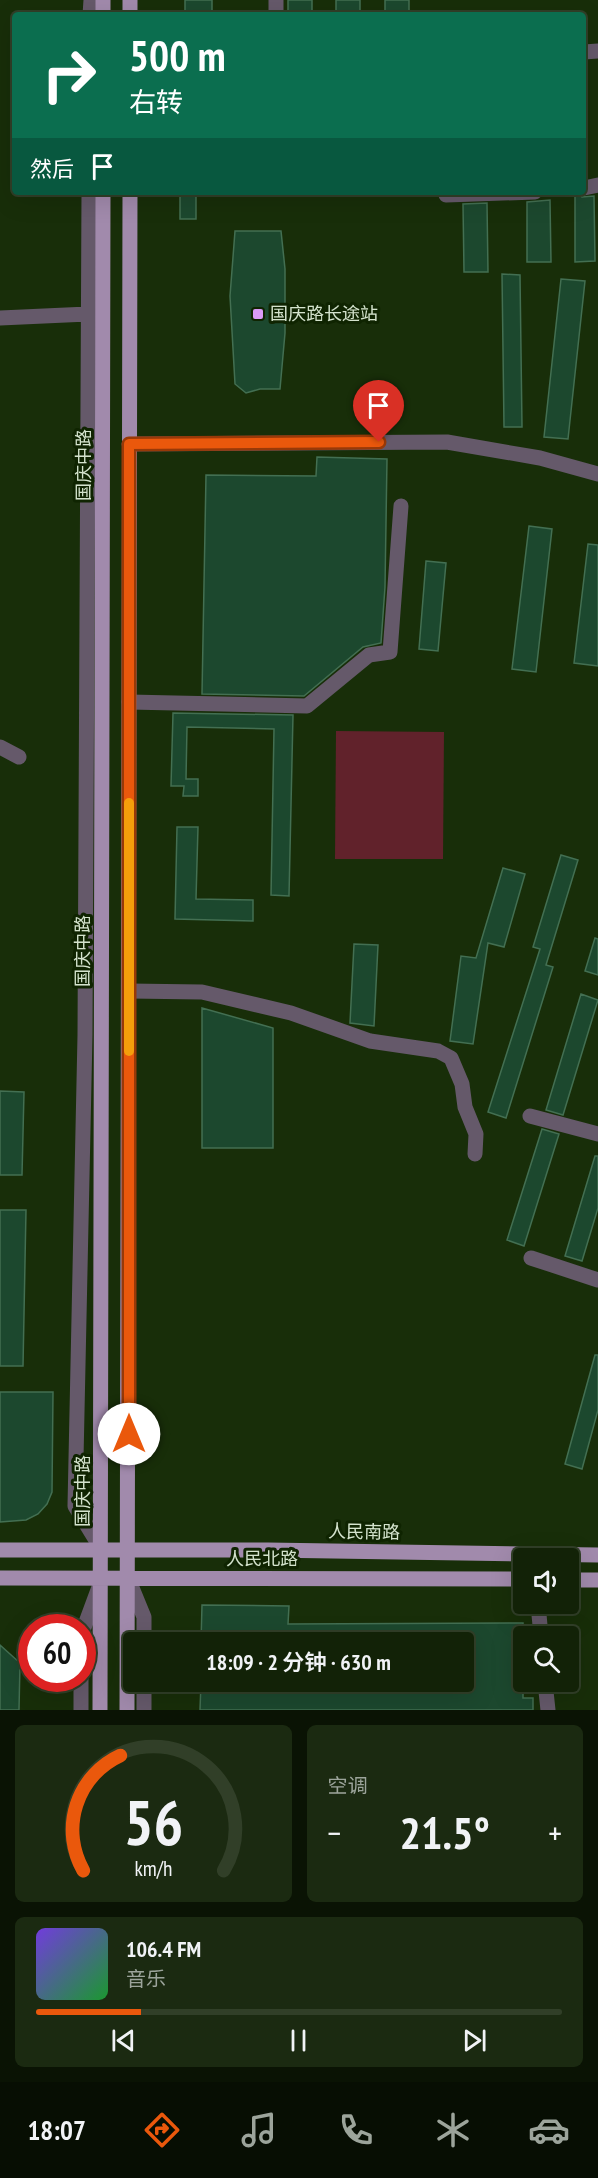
<!DOCTYPE html>
<html lang="zh">
<meta charset="utf-8">
<style>
:root{--surface:#122207;--page:#1b2a11;--text:#f1f3f6;--muted:#9ca49b;--line:#313f28;--accent:#ea580c}
body{margin:0;font-family:"PT Sans Narrow","Noto Sans SC",sans-serif;background:var(--page);color:var(--text);height:100vh;display:flex;flex-direction:column;font-size:22px;white-space:nowrap}
*{box-sizing:border-box;margin:0}
p{font-size:20px;color:var(--muted)}
.icon{flex:none;width:33px;height:33px;fill:none;stroke:currentColor;stroke-width:2;stroke-linecap:round;stroke-linejoin:round}
.map{position:relative;height:1710px;overflow:hidden}
.sheet{display:flex;flex-direction:column;gap:15px;padding:15px;background:#0a1304;flex:1}
.sheet>*{flex:none}
.top-card{position:absolute;left:12px;top:12px;width:574px;height:183px;border-radius:6px;box-shadow:0 6px 24px #0002,0 0 0 2px var(--line);background:#0b6e4f;color:#fff;overflow:hidden}
.fabs{position:absolute;left:513px;top:1548px;display:grid;gap:12px}
.fabs a{display:grid;place-items:center;width:66px;height:66px;border-radius:6px;background:var(--surface);box-shadow:0 6px 24px #0002,0 0 0 2px var(--line);font-size:30px}
.speed{position:absolute;left:18px;top:1614px;display:flex;gap:12px;font-size:30px;font-weight:700;text-align:center}
.speed>*{display:grid;place-content:center;width:78px;height:78px;border-radius:50%;background:var(--surface);box-shadow:0 6px 24px #0002,0 0 0 2px var(--line);line-height:1}
.speed .limit{border:9px solid #d22;background:#fff;color:#111}
.pin{position:absolute;display:grid;place-items:center;width:51px;height:51px;color:#fff;margin:-62px -26px;border-radius:50% 50% 50% 0;rotate:-45deg;box-shadow:0 0 6px #0007}
.pin .icon{rotate:45deg}
.me{position:absolute;width:66px;margin:-33px;rotate:0deg;stroke-linejoin:round;filter:drop-shadow(0 0 4px #0008)}
.turn{display:flex;align-items:center;gap:21px;height:126px;padding:0 18px;font-size:27px}
.turn .icon{width:78px;height:78px;stroke-width:2.5}
.turn b{display:block;font-size:42px;line-height:51px}
.then{display:flex;align-items:center;height:57px;padding:0 18px;background:#0003;gap:12px;font-size:22px}
.big{font-size:45px;font-weight:600;line-height:1.1}
.sheet .tile{flex:1;display:flex;flex-direction:column;justify-content:center;gap:9px;min-width:0;padding:0 21px;border-radius:9px;background:var(--page)}
.sheet .dial{align-items:center;gap:0}
.dial svg{height:156px;overflow:visible;fill:none;stroke:var(--line);stroke-width:7;stroke-linecap:round;text-anchor:middle}
.dial text{fill:var(--text);stroke:none}
.song{display:flex;align-items:center;gap:18px}
.cover{width:72px;height:72px;border-radius:9px;background:linear-gradient(135deg,hsl(260 70% 55%),hsl(130 70% 35%))}
.played{height:6px;border-radius:3px;background:linear-gradient(90deg,var(--accent) 20%,var(--line) 20%)}
.keys{display:flex;justify-content:space-around;direction:ltr}
.heat{display:flex;justify-content:space-between;align-items:center;font-size:33px;direction:ltr}
.sheet .tiles{flex:1;display:grid;gap:15px;grid-template-columns:1fr 1fr}
.tile:last-child{grid-column:span 2}
.trip{position:absolute;left:123px;top:1632px;width:351px;height:60px;border-radius:6px;background:var(--surface);box-shadow:0 6px 24px #0002,0 0 0 2px var(--line);font-weight:600;line-height:60px;text-align:center}
.dock{display:flex;height:96px;justify-content:space-around;align-items:center;background:#070e03;color:var(--muted)}
.dock .icon{width:42px;height:42px}
.dock .selected{color:var(--accent)}
.dock b{font-size:27px;color:var(--text)}
.map>svg:first-child{display:block}
.green{fill:#61222b}
.building{fill:#1c482e;stroke:#436f52;stroke-width:1.5}
.lines{fill:none;stroke-linecap:round;stroke-linejoin:round}
.minor{stroke:#65596a;stroke-width:15}
.major{stroke:#a18aac;stroke-width:15}
.route-casing{stroke:#983908;stroke-width:15}
.route{stroke:#ea580c;stroke-width:10}
.slow{stroke:#f59e0b;stroke-width:10}
.poi-dot{fill:#da9af6;stroke:#0f2401;stroke-width:2}
.labels{text-anchor:middle;stroke-width:6;stroke-linejoin:round;paint-order:stroke}
.poi-label{font-size:18px;fill:#d4e3cd;stroke:#0f2401;text-anchor:start}
.street-label{font-size:18px;fill:#d4e3cd;stroke:#0f2401}
</style>
<div class="map">
<svg width="598" height="1710" viewBox="0 0 598 1710">
<rect width="100%" height="100%" fill="#182e09"/>
<path class="green" d="M336,731L444,732L443,859H335Z"/>
<path class="building" d="M185,0H212V15H185Z
M288,0H312V15H288Z
M336,0H360V15H336Z
M385,0H409V15H385Z
M180,192H196V219H180Z
M575,192L582,197L594,196L595,261L575,262Z
M550,200L551,262H527V202Z
M487,203L488,272H464L463,204Z
M235,231H281L285,269V333L280,389H260L246,393L235,384L230,296Z
M502,274L520,275L522,427H504Z
M561,279L585,281L568,439L544,437Z
M317,457L387,459L385,587L381,643L363,647L304,696L202,694L206,475L316,476Z
M529,526L552,529L536,672L512,669Z
M588,544L598,545V666L574,663Z
M426,561L446,563L438,651L419,649Z
M173,713L293,715L289,896L271,895L274,729L187,727L186,779H198V796H183L184,786H171Z
M177,827H198L196,899L253,900V921L175,919Z
M561,855L578,860L546,965L553,967L506,1118L488,1112L540,949L533,947Z
M503,868L525,874L504,947L488,943L473,1044L450,1041L461,956L476,958Z
M595,938L598,939V975L585,971Z
M354,944L378,945L374,1026L350,1023Z
M581,994L598,1000L563,1115L546,1110Z
M202,1008L273,1028V1148H202Z
M0,1091L24,1092L22,1175H0Z
M542,1129L559,1134L524,1246L507,1240Z
M595,1156H598V1208L582,1261L565,1256Z
M0,1210H26L23,1366H0Z
M595,1355H598V1410L582,1469L565,1464Z
M0,1392H53L52,1492L47,1504L38,1514L26,1520L0,1522Z
M202,1605L289,1606L288,1624L523,1623V1698H533V1710H200L201,1682H464V1642H201Z
M0,1645L20,1663L19,1710H0Z"/>
<g class="lines">
<path class="minor" d="M276,0V15
M90,15L91,0
M584,52L598,51
M584,188L598,185
M89,192L85,1035L75,1506L102,1550
M446,195L535,192
M0,318L88,314
M129,444L447,442L540,458L598,474
M129,702L307,706L369,655L390,652L401,506
M0,747L19,757
M129,991L202,992L291,1013L370,1041L438,1051L451,1058L462,1084L465,1107L476,1134L475,1154
M530,1116L598,1134
M531,1258L598,1280
M128,1578L144,1617V1642
M538,1604L541,1636
M82,1633L99,1587
M545,1682L548,1710
M81,1710V1678
M144,1710V1682"/>
<path class="major" d="M103,0V15
M130,0V15
M0,1550H268L598,1555
M0,1578L524,1579
M568,1580H598
M100,1710L103,192
M127,1710L130,192"/>
</g>
<g class="lines">
<defs>
<path id="route" d="M129,1434V444L379,442"/>
</defs>
<use href="#route" class="route-casing"/>
<use href="#route" class="route"/>
<path class="slow" d="M129,1051V803"/>
</g>
<rect class="poi-dot" x="252" y="308" width="12" height="12" rx="3"/>
<g class="labels">
<g class="poi-label">
<text x="270" y="320">国庆路长途站</text>
</g>
<g class="street-label">
<text transform="translate(84 465) rotate(-90)" y="6">国庆中路</text>
<text transform="translate(83 951) rotate(-90)" y="6">国庆中路</text>
<text transform="translate(83 1491) rotate(-90)" y="6">国庆中路</text>
<text transform="translate(364 1532) rotate(1)" y="6">人民南路</text>
<text x="262" y="1565">人民北路</text>
</g>
</g>
</svg>
<div class="fabs">
<a><svg class="icon" aria-label="sound" viewBox="0 0 24 24"><path d="M4 9h4l5-4v14l-5-4H4zM17 9q2 3 0 6"/></svg></a>
<a><svg class="icon" aria-label="search" viewBox="0 0 24 24"><circle cx="10" cy="10" r="6"/><path d="M15 15l6 6"/></svg></a>
</div>
<div class="speed"><div class="limit">60</div></div>
<div class="pin" style="left:379px;top:442px;background:#d93025"><svg class="icon" aria-label="arrive" viewBox="0 0 24 24"><path d="M6 21V4h12l-3 4 3 4H6"/></svg></div>
<svg class="me" style="left:129px;top:1434px" viewBox="-20 -20 40 40"><circle r="19" fill="#fff"/><path d="M0-13L10 11 0 6-10 11z" fill="#ea580c"/></svg>
<div class="trip">18:09 · 2 分钟 · 630 m</div>
<div class="top-card">
<div class="turn"><svg class="icon" aria-label="right" viewBox="0 0 24 24"><path d="M7 20v-9h11M14 6l5 5-5 5"/></svg><div><b>500 m</b>右转</div></div>
<div class="then">然后<svg class="icon" aria-label="arrive" viewBox="0 0 24 24"><path d="M6 21V4h12l-3 4 3 4H6"/></svg></div>
</div>
</div>
<section class="sheet">
<div class="tiles">
<div class="tile dial"><svg viewBox="0 0 100 80">
<path d="M14 69A42 42 0 1 1 86 69"/>
<path d="M14 69A42 42 0 0 1 33 10" stroke="#ea580c"/>
<text x="50" y="56" font-size="32" font-weight="700">56</text>
<text x="50" y="72" font-size="11">km/h</text>
</svg></div>
<div class="tile"><p>空调</p>
<div class="heat"><a>−</a><b class="big">21.5°</b><a>+</a></div>
</div>
<div class="tile">
<div class="song"><i class="cover"></i><div><b>106.4 FM</b><p>音乐</p></div></div>
<div class="played"></div>
<div class="keys"><svg class="icon" aria-label="previous" viewBox="0 0 24 24"><path d="M18 5L8 12l10 7zM5 5v14"/></svg><svg class="icon" aria-label="pause" viewBox="0 0 24 24"><path d="M8 5v14M16 5v14"/></svg><svg class="icon" aria-label="next" viewBox="0 0 24 24"><path d="M6 5l10 7-10 7zM19 5v14"/></svg></div>
</div>
</div>
</section>
<nav class="dock">
<b>18:07</b>
<svg class="icon selected" aria-label="directions" viewBox="0 0 24 24"><path d="M12 3l9 9-9 9-9-9zM9 14v-3h6M13 9l2 2-2 2"/></svg>
<svg class="icon" aria-label="music" viewBox="0 0 24 24"><path d="M9 18V5l10-2v13"/><circle cx="6" cy="18" r="3"/><circle cx="16" cy="16" r="3"/></svg>
<svg class="icon" aria-label="phone" viewBox="0 0 24 24"><path d="M5 4h4l2 5-3 2q2 4 5 5l2-3 5 2v4C11 20 4 13 5 4z"/></svg>
<svg class="icon" aria-label="climate" viewBox="0 0 24 24"><path d="M12 3v18M4 7l16 10M4 17L20 7"/></svg>
<svg class="icon" aria-label="car" viewBox="0 0 24 24"><path d="M5 17H2v-5l4-1 3-4h7l3 4 3 1v5h-3M9 17h6M6 11h13"/><circle cx="7" cy="17" r="2"/><circle cx="17" cy="17" r="2"/></svg>
</nav>
